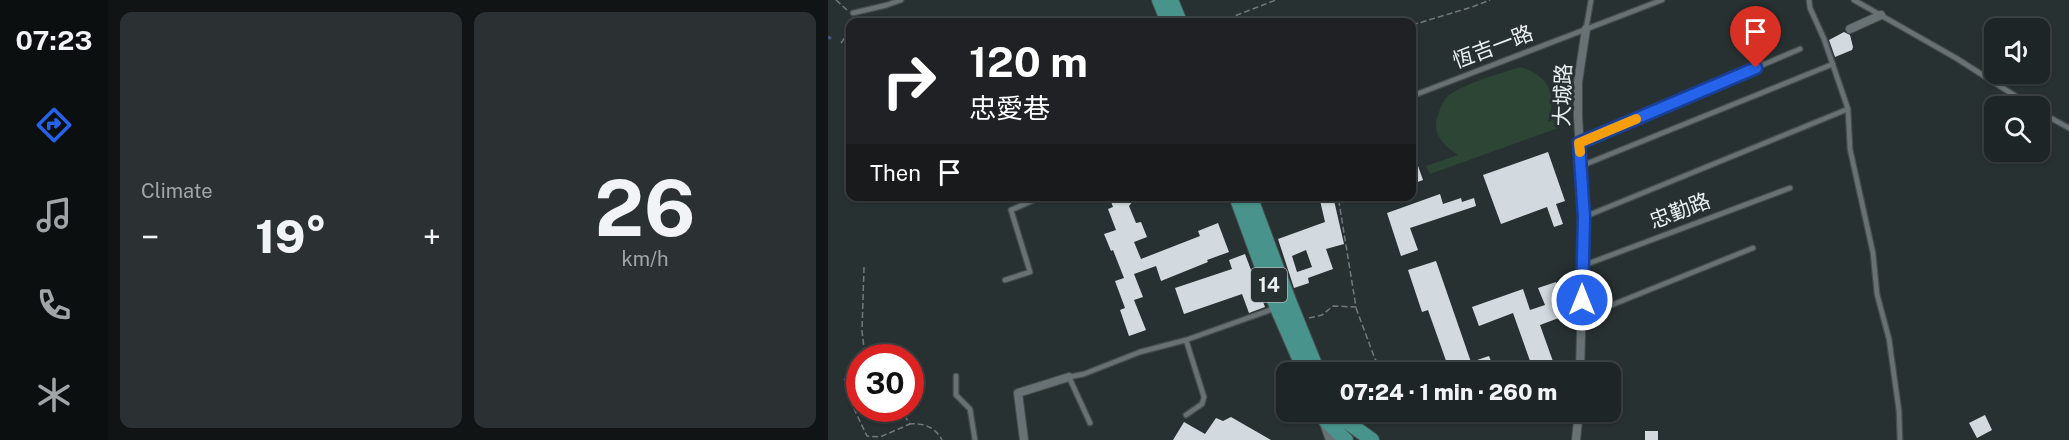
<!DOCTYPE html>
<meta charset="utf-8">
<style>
:root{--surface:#1e2526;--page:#2b3132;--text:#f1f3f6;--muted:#a1a5a7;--line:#3c4243;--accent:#2563eb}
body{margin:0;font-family:"Public Sans","Noto Sans TC",sans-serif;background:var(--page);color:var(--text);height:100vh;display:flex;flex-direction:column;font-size:22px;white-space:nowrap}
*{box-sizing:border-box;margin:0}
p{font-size:20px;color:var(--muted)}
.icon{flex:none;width:33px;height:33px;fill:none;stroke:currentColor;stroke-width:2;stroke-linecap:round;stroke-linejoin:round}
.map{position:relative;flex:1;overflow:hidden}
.details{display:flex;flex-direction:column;gap:12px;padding:12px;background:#101415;width:720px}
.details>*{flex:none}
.hud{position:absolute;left:18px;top:18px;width:570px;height:183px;border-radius:12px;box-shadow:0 2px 4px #0004,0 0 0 2px var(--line);background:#202124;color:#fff;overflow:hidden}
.buttons{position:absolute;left:1156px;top:18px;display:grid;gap:12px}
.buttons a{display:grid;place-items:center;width:66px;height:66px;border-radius:12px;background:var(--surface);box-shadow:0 2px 4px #0004,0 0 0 2px var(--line);font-size:30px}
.speed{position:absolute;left:18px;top:344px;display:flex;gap:12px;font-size:30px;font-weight:700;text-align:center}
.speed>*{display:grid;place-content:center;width:78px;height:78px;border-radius:50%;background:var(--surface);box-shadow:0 2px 4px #0004,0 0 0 2px var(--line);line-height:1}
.speed .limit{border:9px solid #d22;background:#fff;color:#111}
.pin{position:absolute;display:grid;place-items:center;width:51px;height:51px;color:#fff;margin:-62px -26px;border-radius:50% 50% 50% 0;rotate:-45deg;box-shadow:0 0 6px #0007}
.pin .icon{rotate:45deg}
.me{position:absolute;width:66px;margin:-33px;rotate:0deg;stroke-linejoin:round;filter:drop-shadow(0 0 4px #0008)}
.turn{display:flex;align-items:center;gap:21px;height:126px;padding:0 24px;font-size:27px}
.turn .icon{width:78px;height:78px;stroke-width:2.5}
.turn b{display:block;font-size:42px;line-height:51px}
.then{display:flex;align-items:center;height:57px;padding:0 24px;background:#0003;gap:12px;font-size:22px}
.big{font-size:45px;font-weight:800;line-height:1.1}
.details .tile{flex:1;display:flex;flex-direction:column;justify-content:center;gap:9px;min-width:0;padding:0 21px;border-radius:12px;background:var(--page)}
.details .dial{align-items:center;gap:0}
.dial b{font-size:78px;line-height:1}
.heat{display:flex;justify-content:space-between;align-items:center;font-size:33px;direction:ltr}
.details .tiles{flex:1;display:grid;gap:12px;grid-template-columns:repeat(2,1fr)}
.trip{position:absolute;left:448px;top:362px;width:345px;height:60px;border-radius:12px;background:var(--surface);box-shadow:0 2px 4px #0004,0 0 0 2px var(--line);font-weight:800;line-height:60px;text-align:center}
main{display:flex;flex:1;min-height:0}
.dock{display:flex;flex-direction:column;width:108px;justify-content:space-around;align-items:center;background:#0c0f0f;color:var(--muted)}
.dock .icon{width:42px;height:42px}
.dock .current{color:var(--accent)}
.dock b{font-size:27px;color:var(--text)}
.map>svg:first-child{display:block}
.green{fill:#2c4535}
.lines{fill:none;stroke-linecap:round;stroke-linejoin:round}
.stream{stroke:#47567f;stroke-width:3}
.building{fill:#d2dae0;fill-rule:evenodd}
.lane-casing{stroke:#454d4e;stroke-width:7}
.street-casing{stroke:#454d4e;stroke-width:10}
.secondary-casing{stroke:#454d4e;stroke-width:14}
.primary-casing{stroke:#454d4e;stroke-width:16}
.path{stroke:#727a7b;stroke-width:1.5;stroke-dasharray:6 3;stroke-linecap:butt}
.lane{stroke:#687173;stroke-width:4.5}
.street{stroke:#687173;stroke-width:8}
.secondary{stroke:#687173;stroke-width:12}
.primary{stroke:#48948c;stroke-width:14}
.route-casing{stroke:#184099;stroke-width:15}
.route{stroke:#2563eb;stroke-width:10}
.slow{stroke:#f59e0b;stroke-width:10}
.labels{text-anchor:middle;stroke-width:6;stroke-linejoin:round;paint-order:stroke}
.shield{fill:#283132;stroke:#b0b7b8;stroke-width:1.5}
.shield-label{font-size:20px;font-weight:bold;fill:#eaf0f1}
.street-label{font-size:21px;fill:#eaf0f1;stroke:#283132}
</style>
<main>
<nav class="dock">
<b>07:23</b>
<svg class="icon current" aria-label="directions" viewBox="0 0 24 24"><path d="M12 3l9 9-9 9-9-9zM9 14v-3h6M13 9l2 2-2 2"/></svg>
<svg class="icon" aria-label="music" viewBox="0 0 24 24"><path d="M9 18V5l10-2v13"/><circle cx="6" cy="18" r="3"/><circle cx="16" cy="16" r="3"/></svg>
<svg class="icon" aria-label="phone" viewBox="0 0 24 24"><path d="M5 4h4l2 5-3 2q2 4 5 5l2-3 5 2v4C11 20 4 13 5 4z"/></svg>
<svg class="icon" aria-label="climate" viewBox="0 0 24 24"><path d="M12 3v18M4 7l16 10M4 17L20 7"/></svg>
</nav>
<section class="details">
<div class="tiles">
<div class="tile"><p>Climate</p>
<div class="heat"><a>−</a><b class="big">19°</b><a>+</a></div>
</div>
<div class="tile dial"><b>26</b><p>km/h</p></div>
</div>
</section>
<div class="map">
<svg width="1241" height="440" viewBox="0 0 1241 440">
<rect width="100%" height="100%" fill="#283132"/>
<path class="green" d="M692,67C721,75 729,94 720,122L731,117L733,127L602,174L598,166L630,155C617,147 604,134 609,118C612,110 613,103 619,97C631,85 674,73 692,67Z"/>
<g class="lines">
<path class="stream" d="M0,37L2,38"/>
</g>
<path class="building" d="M1016,32L1022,35L1025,47L1024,50L1007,57L1001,40Z
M584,149L595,180L584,184Z
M720,152L737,201L728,204L735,224L726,227L719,207L673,224L655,175Z
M612,194L615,204L633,198L634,202L646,198L648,206L582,228L590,250L573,256L559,213Z
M281,196H309L301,206L308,223L313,222L319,237L306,242L313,259L372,236L370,231L390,223L401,252L379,260L380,262L333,281L328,266L306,274L315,297L306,300L318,330L301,336L292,310L297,308L287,281L296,278L285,250L283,251L276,234L288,230L280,209L285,207Z
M491,196H505L516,244L498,249L505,269L480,278L481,283L466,288L450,239L497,222ZM478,250L484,267L469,272L464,256Z
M417,254L437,307L421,313L414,294L356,314L347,288L404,269L401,260Z
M608,261L643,362L661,356L664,364L659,366L661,372H622L600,310L594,312L580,270Z
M728,282L739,312L735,313L736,316L712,325L727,367L718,370L719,372H706L685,313L651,326L644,307L695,289L702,310L717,305L710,288Z
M1157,415L1164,430L1149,438L1141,423Z
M403,417L443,440H345L356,422L377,434L388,418L395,421Z
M817,431H830V440H817Z"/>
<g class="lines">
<defs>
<path id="lane" d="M981,0L982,8L996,39L1020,109L1022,149L1045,253L1049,294L1061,339L1071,411L1072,440
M1026,0L1128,58L1203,106
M25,13L59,5L73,0
M758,29L763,0
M584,96L834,0
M1212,112L1241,128
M751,143L972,49
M753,166L1005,64
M756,217L1020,109
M754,266L962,188
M177,280L202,272L183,210L215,196
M754,317L925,248
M128,376V395L142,409L147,440
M358,415L374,404L376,397L358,340
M262,423L241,377L256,374L312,352L358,340L448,308"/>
<path id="street" d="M1022,29L1053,15
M752,372L756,217L750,117V82L758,29
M196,440L190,393L241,377
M748,440L751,411"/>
<path id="secondary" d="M497,420L504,440"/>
<path id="primary" d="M331,0L340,22
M343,0L352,22
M408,196L449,308L477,372
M422,196L462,303L490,372
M493,411L497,420L518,440
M508,414L544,440"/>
</defs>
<use href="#lane" class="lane-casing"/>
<use href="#street" class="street-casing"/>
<use href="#secondary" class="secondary-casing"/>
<use href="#primary" class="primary-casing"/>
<path class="path" d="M8,0L19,10
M391,22L448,0
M584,25L644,7L662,0
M13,43L22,30
M36,267L34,331L37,357
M528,308L547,359L557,372
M481,318L494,315L505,306L528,307L510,196
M16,380L32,371
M18,392L39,436L52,437L82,424
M71,408L82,424C96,423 107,427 114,440"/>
<use href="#lane" class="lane"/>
<use href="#street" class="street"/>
<use href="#secondary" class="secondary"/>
<use href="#primary" class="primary"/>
</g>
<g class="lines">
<defs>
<path id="route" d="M754,300L756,217L751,143L928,68"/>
</defs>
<use href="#route" class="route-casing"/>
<use href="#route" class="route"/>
<path class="slow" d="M752,152L751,143L808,119"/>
</g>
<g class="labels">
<rect class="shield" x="423" y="268" width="36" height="34" rx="4.5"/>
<g class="shield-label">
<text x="441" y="292">14</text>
</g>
<g class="street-label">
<text transform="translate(665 47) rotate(-21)" y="7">恆吉一路</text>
<text transform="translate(735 95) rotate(-88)" y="7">大城路</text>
<text transform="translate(852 211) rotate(-21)" y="7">忠勤路</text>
</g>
</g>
</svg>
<div class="buttons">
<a><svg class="icon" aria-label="sound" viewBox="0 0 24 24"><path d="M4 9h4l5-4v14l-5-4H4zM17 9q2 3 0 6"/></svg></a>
<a><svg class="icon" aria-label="search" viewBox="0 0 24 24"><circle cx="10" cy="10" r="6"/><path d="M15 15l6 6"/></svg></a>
</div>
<div class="speed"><div class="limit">30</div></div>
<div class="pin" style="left:928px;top:68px;background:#d93025"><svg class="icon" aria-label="arrive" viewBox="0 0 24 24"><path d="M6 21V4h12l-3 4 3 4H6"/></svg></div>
<svg class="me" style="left:754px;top:300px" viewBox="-20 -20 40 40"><circle r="17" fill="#2563eb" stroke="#fff" stroke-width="3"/><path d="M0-11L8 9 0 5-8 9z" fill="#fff"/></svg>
<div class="trip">07:24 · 1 min · 260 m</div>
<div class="hud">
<div class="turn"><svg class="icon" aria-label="right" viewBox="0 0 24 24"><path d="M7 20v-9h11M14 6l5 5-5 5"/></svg><div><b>120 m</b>忠愛巷</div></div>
<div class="then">Then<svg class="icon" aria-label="arrive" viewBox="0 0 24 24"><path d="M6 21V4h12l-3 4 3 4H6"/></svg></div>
</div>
</div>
</main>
